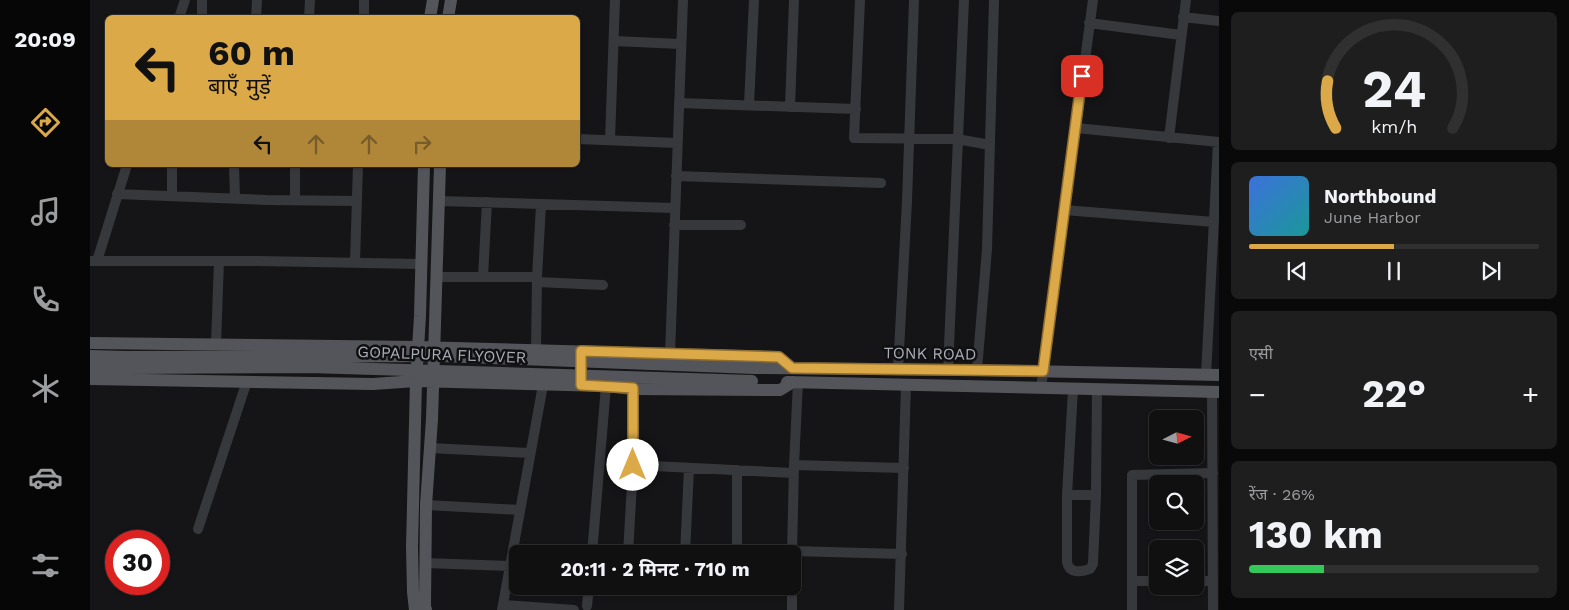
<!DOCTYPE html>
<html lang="hi">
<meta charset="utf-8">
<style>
:root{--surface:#101011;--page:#1e1e1f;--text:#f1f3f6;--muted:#9c9d9f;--line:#303031;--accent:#dca948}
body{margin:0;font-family:"Work Sans","Noto Sans Devanagari",sans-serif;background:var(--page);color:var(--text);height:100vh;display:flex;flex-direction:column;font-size:19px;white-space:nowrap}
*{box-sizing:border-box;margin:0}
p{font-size:16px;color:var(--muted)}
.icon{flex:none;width:28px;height:28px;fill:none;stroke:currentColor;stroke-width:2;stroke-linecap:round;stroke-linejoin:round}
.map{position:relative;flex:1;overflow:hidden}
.details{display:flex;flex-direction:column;gap:12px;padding:12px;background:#090909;width:350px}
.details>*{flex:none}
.top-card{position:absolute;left:15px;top:15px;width:475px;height:152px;border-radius:8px;box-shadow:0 1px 4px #0004,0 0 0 1px var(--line);background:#dca948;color:#111;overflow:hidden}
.needle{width:32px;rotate:84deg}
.tools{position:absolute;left:1059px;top:410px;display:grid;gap:10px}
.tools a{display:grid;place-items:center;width:55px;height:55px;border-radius:8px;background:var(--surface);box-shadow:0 1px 4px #0004,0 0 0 1px var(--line);font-size:25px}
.speed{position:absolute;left:15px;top:530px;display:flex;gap:10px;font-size:25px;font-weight:700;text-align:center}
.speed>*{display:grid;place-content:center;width:65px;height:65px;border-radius:50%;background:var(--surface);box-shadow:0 1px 4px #0004,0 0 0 1px var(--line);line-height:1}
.speed .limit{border:8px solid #d22;background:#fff;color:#111}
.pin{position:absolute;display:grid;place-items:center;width:42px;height:42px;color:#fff;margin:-21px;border-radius:10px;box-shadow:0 2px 8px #0006}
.me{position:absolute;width:55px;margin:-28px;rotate:0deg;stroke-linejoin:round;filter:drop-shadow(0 0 4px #0008)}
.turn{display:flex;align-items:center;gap:18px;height:105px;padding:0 20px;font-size:22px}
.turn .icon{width:65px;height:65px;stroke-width:2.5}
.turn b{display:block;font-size:35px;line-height:42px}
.lanes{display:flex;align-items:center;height:48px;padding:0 20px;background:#0003;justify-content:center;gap:25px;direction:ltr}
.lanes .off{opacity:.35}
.big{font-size:38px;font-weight:700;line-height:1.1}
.details .tile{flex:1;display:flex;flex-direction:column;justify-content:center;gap:8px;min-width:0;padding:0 18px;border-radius:8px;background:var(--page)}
.details .dial{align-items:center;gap:0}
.dial svg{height:130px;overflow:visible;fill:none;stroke:var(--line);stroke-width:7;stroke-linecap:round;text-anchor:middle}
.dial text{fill:var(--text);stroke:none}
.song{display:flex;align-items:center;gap:15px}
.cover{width:60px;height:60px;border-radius:8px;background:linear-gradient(135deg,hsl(220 70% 55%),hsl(180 70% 35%))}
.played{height:5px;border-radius:2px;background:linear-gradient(90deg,var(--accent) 50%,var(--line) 50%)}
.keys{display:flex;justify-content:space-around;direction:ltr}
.heat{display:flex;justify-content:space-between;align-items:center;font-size:28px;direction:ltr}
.charge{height:8px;border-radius:4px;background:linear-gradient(90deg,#34c759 26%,var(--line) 0)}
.trip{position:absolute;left:419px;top:545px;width:292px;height:50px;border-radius:8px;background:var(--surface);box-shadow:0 1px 4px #0004,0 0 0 1px var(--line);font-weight:700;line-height:50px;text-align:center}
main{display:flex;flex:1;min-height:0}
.tabs{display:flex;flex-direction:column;width:90px;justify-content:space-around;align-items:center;background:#060607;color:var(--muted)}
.tabs .icon{width:35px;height:35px}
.tabs .on{color:var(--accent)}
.tabs b{font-size:22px;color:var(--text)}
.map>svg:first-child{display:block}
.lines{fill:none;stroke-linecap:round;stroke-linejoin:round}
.minor{stroke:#37383c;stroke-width:10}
.major{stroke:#53555a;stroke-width:12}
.major-bridge{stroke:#53555a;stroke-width:12}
.route-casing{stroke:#8f6e2f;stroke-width:12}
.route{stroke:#dca948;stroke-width:9}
.labels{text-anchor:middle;stroke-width:5;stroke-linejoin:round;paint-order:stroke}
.street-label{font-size:16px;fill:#a9adb5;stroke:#101012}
</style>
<main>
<nav class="tabs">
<b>20:09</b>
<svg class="icon on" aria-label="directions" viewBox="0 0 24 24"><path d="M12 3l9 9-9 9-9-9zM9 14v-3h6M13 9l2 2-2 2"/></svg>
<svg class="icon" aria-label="music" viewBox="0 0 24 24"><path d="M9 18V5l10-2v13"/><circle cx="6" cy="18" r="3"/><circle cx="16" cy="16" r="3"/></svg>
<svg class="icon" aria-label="phone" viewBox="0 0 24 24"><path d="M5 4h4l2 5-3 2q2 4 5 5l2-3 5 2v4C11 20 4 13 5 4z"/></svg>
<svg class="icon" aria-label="climate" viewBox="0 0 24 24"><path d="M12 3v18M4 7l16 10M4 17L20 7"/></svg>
<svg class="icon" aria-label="car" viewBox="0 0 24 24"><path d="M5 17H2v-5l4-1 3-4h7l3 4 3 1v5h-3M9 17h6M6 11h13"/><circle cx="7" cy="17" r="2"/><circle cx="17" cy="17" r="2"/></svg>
<svg class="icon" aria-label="filters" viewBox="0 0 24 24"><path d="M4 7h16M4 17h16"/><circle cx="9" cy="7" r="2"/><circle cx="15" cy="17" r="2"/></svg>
</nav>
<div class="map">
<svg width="1129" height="610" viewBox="0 0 1129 610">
<rect width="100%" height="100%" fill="#151517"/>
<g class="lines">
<path class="minor" d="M770,0L764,138L867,139L900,145
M1093,17L1129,21
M89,18L95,0
M112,18V0
M166,18L167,0
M219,18L220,0
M274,18V0
M999,23L1091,35
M524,41L591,44
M589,103L766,109
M659,105L664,0
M700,107L704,0
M986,128L1129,142
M1079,138L1096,0
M488,139L587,143
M520,140L525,0
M144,165L145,198
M586,176L791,183
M27,194L177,200L267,201
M82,196V165
M205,200V165
M349,201L584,208
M974,210L1124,222
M584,225H651
M0,261H168L330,264
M7,261L37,165
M265,263L268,165
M346,277H447
M393,277L397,202
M447,282L513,285
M126,344L129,261
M446,350L447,277L451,205
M580,354L593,0
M808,369L817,201L824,0
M858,370L874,0
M887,370L897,249L904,0
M1116,375L1128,142
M951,388L1003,0
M983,389L977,495V562C979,574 991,572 1000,569L1003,564L1006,495L1007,389
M1122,391L1123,610
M339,448L440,453
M543,465L704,473
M704,465L814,468
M977,495H1006
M336,505L430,510
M108,529L157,381
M702,551L812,554
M502,554L516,386
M538,554L543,465V389
M595,554L599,468
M647,554V470
M702,554L704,465L708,382
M335,563L420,566
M1042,581H1068
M1105,581H1123
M624,586L702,589
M413,605L484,610
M497,606L499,586
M412,610L453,385
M702,610V586
M809,610L816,385
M1042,610V475L1123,473"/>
<path class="major" d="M340,18L343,0
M358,18L361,0
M0,343L328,347L689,357L702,368
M0,356L37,357
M0,367L35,368
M664,368L887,370L1129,375
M0,379L283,384L326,381L516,386L543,389L690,390L703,382
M697,382L1129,392
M325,610L323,592L322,547L326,381L330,316L334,165
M336,610L335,606L336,505L342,419L350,165"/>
<path class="major-bridge" d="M37,357L351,356L664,368
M35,368L220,367L662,381"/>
</g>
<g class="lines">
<defs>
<path id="route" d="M543,465V388L491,385V351L689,357L702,368L953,371L992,76"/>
</defs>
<use href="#route" class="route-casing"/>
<use href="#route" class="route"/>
</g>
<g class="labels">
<g class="street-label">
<text transform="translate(840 353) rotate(1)" y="6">TONK ROAD</text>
<text transform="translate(352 354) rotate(2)" y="6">GOPALPURA FLYOVER</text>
</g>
</g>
</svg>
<div class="tools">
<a><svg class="needle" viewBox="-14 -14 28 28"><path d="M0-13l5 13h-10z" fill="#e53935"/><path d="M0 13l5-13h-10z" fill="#9c9d9f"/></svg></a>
<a><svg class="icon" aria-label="search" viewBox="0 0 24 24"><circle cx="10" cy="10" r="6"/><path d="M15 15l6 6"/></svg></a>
<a><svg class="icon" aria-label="layers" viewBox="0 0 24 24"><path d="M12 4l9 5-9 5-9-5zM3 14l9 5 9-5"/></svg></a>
</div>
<div class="speed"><div class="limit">30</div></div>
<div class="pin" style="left:992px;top:76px;background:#d93025"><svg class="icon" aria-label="arrive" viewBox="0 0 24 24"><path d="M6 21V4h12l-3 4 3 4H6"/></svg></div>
<svg class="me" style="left:543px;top:465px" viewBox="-20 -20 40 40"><circle r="19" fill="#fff"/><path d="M0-13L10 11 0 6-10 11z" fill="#dca948"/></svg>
<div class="trip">20:11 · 2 मिनट · 710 m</div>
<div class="top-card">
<div class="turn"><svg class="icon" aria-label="left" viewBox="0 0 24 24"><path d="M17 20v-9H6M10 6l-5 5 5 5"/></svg><div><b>60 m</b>बाएँ मुड़ें</div></div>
<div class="lanes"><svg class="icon" aria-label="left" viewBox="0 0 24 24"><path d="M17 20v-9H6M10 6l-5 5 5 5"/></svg><svg class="icon off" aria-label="ahead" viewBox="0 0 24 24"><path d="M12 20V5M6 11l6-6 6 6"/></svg><svg class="icon off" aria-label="ahead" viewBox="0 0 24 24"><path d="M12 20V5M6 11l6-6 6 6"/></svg><svg class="icon off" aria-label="right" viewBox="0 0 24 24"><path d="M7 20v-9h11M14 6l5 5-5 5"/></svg></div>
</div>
</div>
<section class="details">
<div class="tile dial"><svg viewBox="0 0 100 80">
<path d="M14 69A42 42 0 1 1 86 69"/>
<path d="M14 69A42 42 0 0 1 9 40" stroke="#dca948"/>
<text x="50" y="56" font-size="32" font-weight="700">24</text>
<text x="50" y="72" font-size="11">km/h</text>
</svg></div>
<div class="tile">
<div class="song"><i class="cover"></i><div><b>Northbound</b><p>June Harbor</p></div></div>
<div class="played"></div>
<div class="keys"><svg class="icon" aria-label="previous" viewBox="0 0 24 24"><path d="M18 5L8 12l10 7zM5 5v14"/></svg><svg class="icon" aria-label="pause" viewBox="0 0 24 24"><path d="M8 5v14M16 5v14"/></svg><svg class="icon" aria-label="next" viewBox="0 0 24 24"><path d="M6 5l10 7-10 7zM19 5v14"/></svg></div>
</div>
<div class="tile"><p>एसी</p>
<div class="heat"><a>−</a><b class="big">22°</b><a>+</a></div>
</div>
<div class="tile"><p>रेंज · 26%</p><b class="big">130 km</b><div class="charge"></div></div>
</section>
</main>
